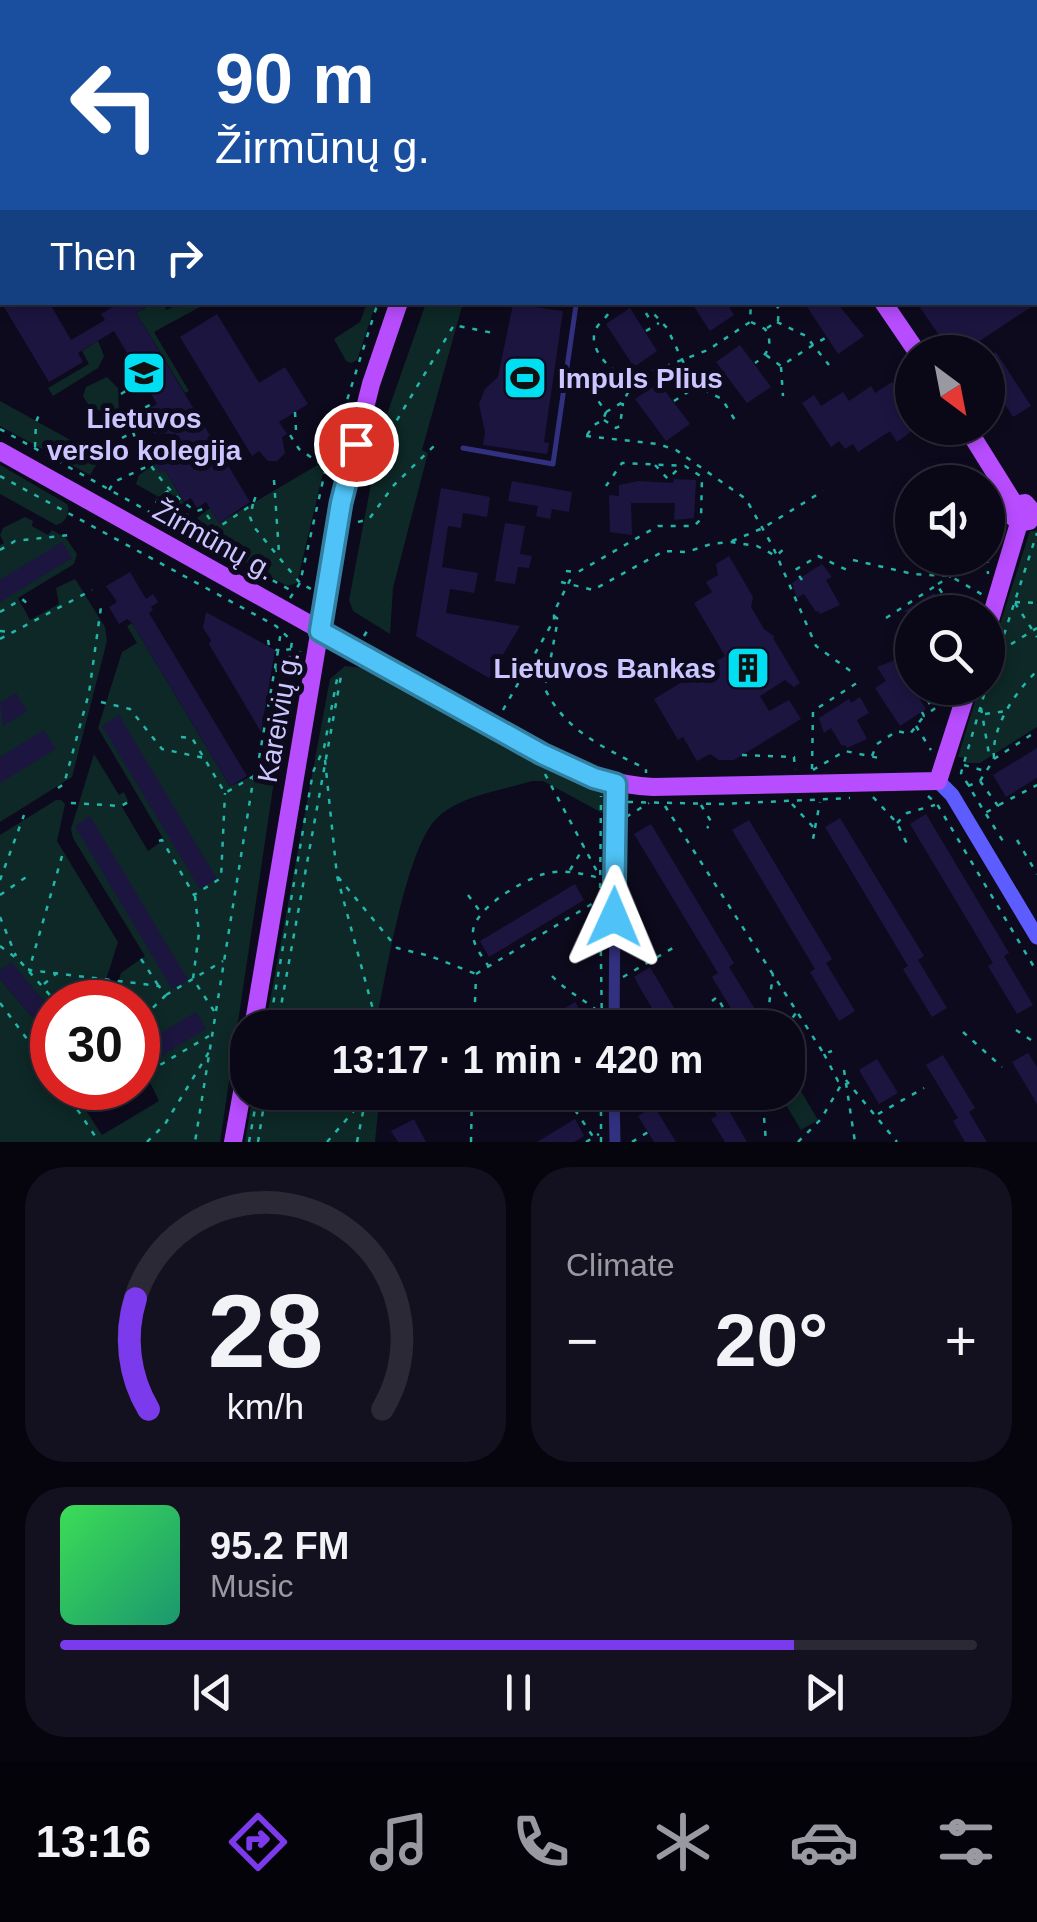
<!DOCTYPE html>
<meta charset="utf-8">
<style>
:root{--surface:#0a0816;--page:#13111f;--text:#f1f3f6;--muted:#999aa1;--line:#2a2935;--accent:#7c3aed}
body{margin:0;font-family:Helvetica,sans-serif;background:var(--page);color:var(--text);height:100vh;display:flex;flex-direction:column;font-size:38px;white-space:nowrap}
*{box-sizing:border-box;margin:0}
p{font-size:32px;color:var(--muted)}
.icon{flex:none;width:55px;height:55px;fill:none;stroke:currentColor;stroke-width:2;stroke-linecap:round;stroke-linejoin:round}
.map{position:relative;height:1142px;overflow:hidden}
.details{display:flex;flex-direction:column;gap:25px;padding:25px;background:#06040c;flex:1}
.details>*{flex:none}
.banner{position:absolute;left:0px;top:0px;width:1038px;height:305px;box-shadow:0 5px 15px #0003,0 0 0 2px var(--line);background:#1a4fa0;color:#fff;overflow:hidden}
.needle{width:65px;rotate:148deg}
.buttons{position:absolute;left:895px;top:335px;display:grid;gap:20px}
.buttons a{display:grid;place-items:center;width:110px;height:110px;border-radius:50%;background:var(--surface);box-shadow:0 5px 15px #0003,0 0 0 2px var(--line);font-size:50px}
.speed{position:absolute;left:30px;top:980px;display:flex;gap:20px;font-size:50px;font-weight:700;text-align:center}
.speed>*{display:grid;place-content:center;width:130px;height:130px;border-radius:50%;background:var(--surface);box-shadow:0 5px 15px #0003,0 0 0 2px var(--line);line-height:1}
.speed .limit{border:15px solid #d22;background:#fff;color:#111}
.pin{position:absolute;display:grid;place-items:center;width:85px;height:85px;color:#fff;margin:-42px;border:5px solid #fff;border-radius:50%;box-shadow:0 2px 10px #0007}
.me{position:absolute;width:110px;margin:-55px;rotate:1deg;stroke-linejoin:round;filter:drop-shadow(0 0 8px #0008)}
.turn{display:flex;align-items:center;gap:35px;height:210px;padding:0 50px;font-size:45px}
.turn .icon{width:130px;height:130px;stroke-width:2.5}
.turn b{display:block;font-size:70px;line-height:85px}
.then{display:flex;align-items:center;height:95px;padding:0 50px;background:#0003;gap:20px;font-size:38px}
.big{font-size:75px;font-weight:700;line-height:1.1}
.details .widget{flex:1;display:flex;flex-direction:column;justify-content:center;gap:15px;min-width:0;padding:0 35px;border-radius:40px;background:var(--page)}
.details .dial{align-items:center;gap:0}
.dial svg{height:260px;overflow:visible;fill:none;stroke:var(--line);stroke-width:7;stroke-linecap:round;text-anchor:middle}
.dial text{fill:var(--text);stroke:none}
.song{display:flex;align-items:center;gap:30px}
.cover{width:120px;height:120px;border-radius:15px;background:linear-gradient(135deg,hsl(130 70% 55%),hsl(160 70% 35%))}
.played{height:10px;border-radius:5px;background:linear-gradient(90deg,var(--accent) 80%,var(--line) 80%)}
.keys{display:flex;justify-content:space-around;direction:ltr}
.heat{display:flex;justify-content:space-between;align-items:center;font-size:55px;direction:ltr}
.details .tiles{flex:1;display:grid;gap:25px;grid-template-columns:1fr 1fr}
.widget:last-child{grid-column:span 2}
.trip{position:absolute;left:230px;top:1010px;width:575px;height:100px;border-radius:40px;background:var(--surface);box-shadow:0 5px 15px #0003,0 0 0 2px var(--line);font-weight:700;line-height:100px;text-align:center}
.dock{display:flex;height:160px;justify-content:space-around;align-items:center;background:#040309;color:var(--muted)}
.dock .icon{width:70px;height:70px}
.dock .current{color:var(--accent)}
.dock b{font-size:45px;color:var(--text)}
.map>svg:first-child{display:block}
.green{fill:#0d2826}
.building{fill:#1c1540}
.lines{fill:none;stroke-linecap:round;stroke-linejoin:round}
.path{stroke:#23b6a9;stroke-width:2.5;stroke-dasharray:5 8;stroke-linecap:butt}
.lane{stroke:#323180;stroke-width:5}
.street{stroke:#323180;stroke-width:11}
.secondary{stroke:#5d5dff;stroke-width:15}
.primary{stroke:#b84dff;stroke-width:18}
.route-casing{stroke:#337fa1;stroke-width:25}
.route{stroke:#4fc3f7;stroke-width:18}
.labels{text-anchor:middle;stroke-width:10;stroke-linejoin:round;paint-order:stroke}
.poi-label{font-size:28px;font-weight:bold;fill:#cbc6ff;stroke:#0d0a1d;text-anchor:start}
.street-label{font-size:28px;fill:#cbc6ff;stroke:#0d0a1d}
</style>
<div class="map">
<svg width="1037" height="1142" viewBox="0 0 1037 1142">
<rect width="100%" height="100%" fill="#0d0a1d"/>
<path class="green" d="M153,303H162L167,310L180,303H207L154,332L189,391L185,393L136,313Z
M367,303H376L357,360L351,363L346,361L334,339L360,322Z
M426,303H463L422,450L428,453L393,588L390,634L353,611L349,600L381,431Z
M98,341L104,356L98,368L53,396L48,388L89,364L82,351Z
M107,377L118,388L119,413L113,418L88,404L83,396L86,387Z
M0,401L101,457L90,475L0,426Z
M326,460L297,583L287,586L207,541L206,526L197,518L210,508L219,523Z
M155,464L165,470L184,502L178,508L136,484L139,475Z
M0,465L67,504C71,512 65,524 56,525L0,494Z
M25,517L33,521L32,526L48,535L52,530L66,538L77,554L74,564L18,598L30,620L59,604L56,588L75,579L105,627L107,641L72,777L0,822V545L4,543L0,535L3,528Z
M1030,531H1037V727L980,763H966V758L958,757L979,688H988V661Z
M132,623L230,786L259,773L261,762L279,748L220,1142H0V979L52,1040V1088H87L77,1097L102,1135L159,1101L146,1074L138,1078V1002H112L121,973L145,956L73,838L71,829L94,754L119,795L124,792L128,801L122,807L148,851L164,840L98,728L122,652L137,643L127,626Z
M345,666L364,668L550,769L606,794V815L543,781H532C503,790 463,795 439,816C405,846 386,980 375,1027H265L330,679Z
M56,800H61L65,804L57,841L118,942L99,1002H52V1011L11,963L0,971V835Z
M795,1081L818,1120L801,1130L779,1093L788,1092V1086Z
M411,1093L414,1098L412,1104L378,1112L375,1142H245L253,1093Z"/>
<path class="building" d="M1,302H49L71,340L105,320L101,314L111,308L124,302H153L136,313L250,502L219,523L206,502L197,508L191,498L184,502L165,470L160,473L148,452L177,434L149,433L147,421L137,416L157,404L148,388L137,395L128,379L139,373L114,331L78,353L83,362L49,382Z
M691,302H726L734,315L710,331Z
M804,302H836L864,336L838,354Z
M916,302H1037V303L963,352H951Z
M513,304L563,311L544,442L549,443L547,454L483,445L485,432L479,404L485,389L498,377Z
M630,308L657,351L634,367L606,324Z
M217,314L259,383L285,367L308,404L279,422L287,434L282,437L285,453L277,461H268L259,451L252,456L180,337Z
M740,345L771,387L747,403L716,362Z
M996,352L1031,406L1013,417L988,378V357Z
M892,382L912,412V431L897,442L890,431L858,452L853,444L845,449L839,441L831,447L802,403L814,395L821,406L843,392L849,401L871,386L875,393Z
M659,383L690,424L666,441L635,399Z
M674,479L696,480L694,518L674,520L675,503H631L632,535L610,532L609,495L619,496V485L639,481L673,483Z
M512,481L572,492L569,512L552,509L550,519L536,516L538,506L508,501Z
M441,488L490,497L487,517L463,513L461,528L448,526L442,567L478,573L474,593L450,589L446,613L520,626L489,678L416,636Z
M505,523L525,526L520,554L532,556L529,568L518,567L515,584L495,581Z
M62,542L72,558L0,602V580Z
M729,556L753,597L751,607L764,629L775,637L773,638L800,683L794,687L785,680L760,696L769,711L789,700L801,719L734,760H719L710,754L697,761L683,737L678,740L654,699L725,656L694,603L712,592L706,582L718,575L716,564Z
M822,564L832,577L826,580L840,605L820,614L818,611L816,612L804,594L797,598L792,583Z
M130,572L146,599L153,594L158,602L151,607L153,610L149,613L247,776L230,786L132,623L127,619L119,624L109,607L117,602L106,586Z
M934,593L944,605L938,608L941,612H903Z
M206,612L275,650L261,732L209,644L211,640L203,628Z
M895,660L905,675L912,671V688H926L916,693L926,709L900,726L875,688L886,681L877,667Z
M16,693L27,711L3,726L0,703Z
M860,697L869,713L857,720L867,739L847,748L845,745L842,746L831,728L824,733L819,718L849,699L851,703Z
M119,715L217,879L200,889L102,726Z
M44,730L56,749L0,783V757Z
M1037,748V778L1006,797L993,775Z
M926,814L1009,953L1004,956L1033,1005L1017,1014L988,966L993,963L910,824Z
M90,816L188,980L172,989L75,826Z
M840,818L924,956L918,960L947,1008L932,1017L903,969L908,966L825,827Z
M749,820L832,959L826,963L855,1011L839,1021L810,972L815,969L732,830Z
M651,824L734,963L729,967L758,1014L741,1025L712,977L718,973L634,834Z
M575,884L584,900L489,957L480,941Z
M11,962L52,1011V1040L0,979V971Z
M650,967L686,1028H664L643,993L634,977Z
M575,1002L584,1017L568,1028H532Z
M196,1012L206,1029L138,1070V1047Z
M1028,1053L1037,1067V1104L1012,1062Z
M943,1055L975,1108L969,1112L987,1142H965L953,1121L958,1118L926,1065Z
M877,1059L898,1093L879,1104L859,1070Z
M703,1092H725L733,1106L728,1109L747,1142H725L711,1119L717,1116Z
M654,1106L676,1142H654L638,1116Z
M414,1119L426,1142H398L391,1131Z
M575,1119L584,1136L574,1142H537Z"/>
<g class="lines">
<path class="path" d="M329,0L333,2
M468,0L470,2
M501,2L505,0
M573,2L574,0
M639,302L649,318L654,314L667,328L690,376L704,390L722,399L738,425
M608,314C605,319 600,322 597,327C584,349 615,375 632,380
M751,322L765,329C774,344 768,354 755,363
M777,322L806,336L813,345L827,337
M767,328L778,321L779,309L774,302
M646,331L659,323
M766,355L781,366L813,345L829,365
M781,367L783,396
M121,394L132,387
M674,401L688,392L690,377
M295,412L296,430L290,435L299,449L324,466
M606,412L623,402L634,381L645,374L708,350L750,322L751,302
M122,419L156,402
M604,420L616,428L620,426L623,403
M0,429L292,591
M133,432C141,457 174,501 197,511L203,509L215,527
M587,435L594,425L603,420L606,412L590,389
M586,436L658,444L676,450L746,499L773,547L816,646L856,675
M122,438L147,424
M35,447L36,422L41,410
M370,465L454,325L493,333
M655,465L668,479L681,466
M0,476L276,626L292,641L278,744L259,759L254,775L195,1142
M274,480L279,553
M967,482L973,472
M109,490L114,482L148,466
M156,503L160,496L170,490
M253,504L250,517L254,527L300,583L311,589
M988,515L1001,536
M185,518L190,510
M358,522L369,519L394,485L438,442
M988,531V518
M201,539L253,504L258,490
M732,541L763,528L823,491
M0,550L15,541L69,535
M988,552L999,545
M987,558L988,574
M853,560L913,574L950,576L983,595
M566,571L578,572L658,526H694L701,519L702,477L685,466L622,463L606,486
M802,580L795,570L818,556L849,571
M561,582L593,590L664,551L687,552L711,544L731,542L757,546L776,556L786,547
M938,584L979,558
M290,598L300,583L326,467L378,302
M1015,602L1037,603
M1015,603L1037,637
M0,612L22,599L29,605
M554,616L558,619L545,689C566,732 605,748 646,769V773
M886,618L937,585L948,602
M0,631L11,632
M364,636L369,628
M0,639L92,590
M268,640L269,645L278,651L281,630
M899,646L912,669
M1000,651L1037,628
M276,667L283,704
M988,684L1037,533
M922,688L932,709
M101,702L130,709L162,749L204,758
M981,708L989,754L993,758
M503,710L554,620V612L573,574
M922,712L924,716L950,698
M985,714L1006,711
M916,726L931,750
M181,737L192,738L225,793L254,776
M742,755L794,757L795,770
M872,756L877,744L897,731L910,734L924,716
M259,758L278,651L292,649L301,653
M994,758C991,727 1016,691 1037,671
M325,760L337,876L378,1028
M964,765L985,771
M812,769L813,711L860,681
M813,770L845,751L879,758
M545,774L600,877
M980,781L998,806L985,813L961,773L986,688
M968,786L980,781L994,759L1037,731
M58,788L64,784L89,693L101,607
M928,796L937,804L1037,972
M873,797L897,823L909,848
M628,802L722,804L850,798
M71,803L121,806L134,799
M792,804L815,829L813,839
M701,805L712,823L707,828
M999,805L1037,785
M665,806L824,1054L832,1051
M986,814L1006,846
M626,817L649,803
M897,823L907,813L935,805
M815,828L820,802
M1017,840L1037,874
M159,841L162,840L194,895L221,878L225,793
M62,856L29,970L159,986L165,996L138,1022
M570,870L584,847
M338,877L397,948L430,956L476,974
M0,880L24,815
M0,895L32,873
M468,895L479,910
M195,896L199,933L193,979L214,1011
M600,899L602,1028
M0,917L16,956
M0,946L19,960L56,1002
M141,959L158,985
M489,967C482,956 472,945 473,931C475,908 523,880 544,874C563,869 581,873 599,878
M476,974L600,899L601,796
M552,976C567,992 584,999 600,1013
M623,977L678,945
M44,984L57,973
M166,995L223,961
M712,1001L717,997L735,1028
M0,1003L52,1072
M52,1010V1009
M269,1028L313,772L324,748L337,679L342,675
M277,1028L341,676
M474,1028L476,976
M584,1028L601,1015
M766,1028L773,974
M785,1028L796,1013
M1016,1030L1037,1044
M963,1032L1002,1067
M824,1054L838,1081L845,1079L897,1142
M844,1070L855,1142
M138,1078L209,1036
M63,1088L99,1142
M762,1092L766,1142
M553,1096L575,1110L594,1138
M878,1114L924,1088
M147,1142L165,1124L209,1052
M249,1142L258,1092
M258,1142L266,1092
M327,1142L365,1098
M357,1142L367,1092
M471,1142L472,1093
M586,1142L599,1134
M601,1142V1092
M632,1142L648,1132
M798,1142L821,1119L844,1080"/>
<path class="lane" d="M463,448L553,464L576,305L562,302"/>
<path class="street" d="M614,1028L616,784
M614,1092L615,1142"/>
<path class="secondary" d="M938,781L952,795L1037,937"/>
<path class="primary" d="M755,0L756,2
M550,2L551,0
M883,302L917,352
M967,428L1015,505
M0,451L542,754C579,771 611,785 653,787L938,781L968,688
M1015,505L1025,503L1032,511L1029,521L1019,523
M988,627L1019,523L1011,515L1015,505
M253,1028L341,503L371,384L399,302
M233,1142L248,1059"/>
</g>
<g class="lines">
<defs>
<path id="route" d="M356,444L341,503L320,631L542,754L594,778L616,784L614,917"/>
</defs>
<use href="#route" class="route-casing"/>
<use href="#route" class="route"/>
</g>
<defs>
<symbol id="university-square" viewBox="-11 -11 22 22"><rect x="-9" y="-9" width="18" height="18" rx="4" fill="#00dff1" stroke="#0d0a1d"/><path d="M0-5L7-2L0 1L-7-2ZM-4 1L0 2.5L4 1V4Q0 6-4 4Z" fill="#111"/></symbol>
<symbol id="stadium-square" viewBox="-11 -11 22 22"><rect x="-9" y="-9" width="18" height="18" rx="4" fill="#00dff1" stroke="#0d0a1d"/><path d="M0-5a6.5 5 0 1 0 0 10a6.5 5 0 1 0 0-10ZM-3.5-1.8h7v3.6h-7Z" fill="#111"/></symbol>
<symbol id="building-square" viewBox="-11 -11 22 22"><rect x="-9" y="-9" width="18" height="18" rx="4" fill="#00dff1" stroke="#0d0a1d"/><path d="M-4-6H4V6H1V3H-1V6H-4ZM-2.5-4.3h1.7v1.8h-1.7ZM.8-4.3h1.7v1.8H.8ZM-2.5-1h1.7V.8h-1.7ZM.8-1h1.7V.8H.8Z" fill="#111"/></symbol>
</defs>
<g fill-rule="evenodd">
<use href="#university-square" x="119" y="348" width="50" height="50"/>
<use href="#stadium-square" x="500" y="353" width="50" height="50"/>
<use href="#building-square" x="723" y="643" width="50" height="50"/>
</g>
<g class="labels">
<g class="poi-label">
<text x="558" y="388">Impuls Plius</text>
<text x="144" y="428" text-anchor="middle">Lietuvos<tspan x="144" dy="32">verslo kolegija</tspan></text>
<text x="716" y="678" text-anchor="end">Lietuvos Bankas</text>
</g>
<g class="street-label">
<text transform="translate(214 540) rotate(29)" y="10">Žirmūnų g.</text>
<text transform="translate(278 717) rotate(-80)" y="10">Kareivių g.</text>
</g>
</g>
</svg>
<div class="buttons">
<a><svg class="needle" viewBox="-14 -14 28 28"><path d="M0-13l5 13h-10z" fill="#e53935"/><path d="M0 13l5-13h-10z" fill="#999aa1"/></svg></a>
<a><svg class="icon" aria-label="sound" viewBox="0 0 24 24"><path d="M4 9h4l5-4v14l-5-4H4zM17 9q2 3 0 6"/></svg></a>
<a><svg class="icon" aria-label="search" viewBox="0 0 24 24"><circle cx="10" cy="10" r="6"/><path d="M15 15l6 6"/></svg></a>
</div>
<div class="speed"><div class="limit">30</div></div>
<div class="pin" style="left:356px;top:444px;background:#d93025"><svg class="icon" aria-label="arrive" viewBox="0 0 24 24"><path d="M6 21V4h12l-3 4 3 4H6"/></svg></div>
<svg class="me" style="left:614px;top:917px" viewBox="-20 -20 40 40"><path d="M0-17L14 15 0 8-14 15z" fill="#4fc3f7" stroke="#fff" stroke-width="4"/></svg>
<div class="trip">13:17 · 1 min · 420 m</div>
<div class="banner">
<div class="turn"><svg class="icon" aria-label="left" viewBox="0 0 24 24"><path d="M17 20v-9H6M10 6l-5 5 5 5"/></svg><div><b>90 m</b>Žirmūnų g.</div></div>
<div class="then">Then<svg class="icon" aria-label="right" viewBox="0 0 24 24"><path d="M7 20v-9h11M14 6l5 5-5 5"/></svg></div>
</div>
</div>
<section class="details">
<div class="tiles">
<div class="widget dial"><svg viewBox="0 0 100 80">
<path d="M14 69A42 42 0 1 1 86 69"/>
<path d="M14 69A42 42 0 0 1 10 35" stroke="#7c3aed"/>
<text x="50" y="56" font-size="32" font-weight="700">28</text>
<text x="50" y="72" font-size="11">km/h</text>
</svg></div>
<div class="widget"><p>Climate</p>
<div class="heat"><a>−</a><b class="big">20°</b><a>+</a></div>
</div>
<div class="widget">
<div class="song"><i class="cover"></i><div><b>95.2 FM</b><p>Music</p></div></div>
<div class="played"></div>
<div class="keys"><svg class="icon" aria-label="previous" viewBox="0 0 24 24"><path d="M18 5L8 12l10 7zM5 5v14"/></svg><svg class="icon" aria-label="pause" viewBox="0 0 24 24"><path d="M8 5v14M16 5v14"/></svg><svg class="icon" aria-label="next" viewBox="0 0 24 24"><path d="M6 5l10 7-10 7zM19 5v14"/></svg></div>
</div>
</div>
</section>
<nav class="dock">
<b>13:16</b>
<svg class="icon current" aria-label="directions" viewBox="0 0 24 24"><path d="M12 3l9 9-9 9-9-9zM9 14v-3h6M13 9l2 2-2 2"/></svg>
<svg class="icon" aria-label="music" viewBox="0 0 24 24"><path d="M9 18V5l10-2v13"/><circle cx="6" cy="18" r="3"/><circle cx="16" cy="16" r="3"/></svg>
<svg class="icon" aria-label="phone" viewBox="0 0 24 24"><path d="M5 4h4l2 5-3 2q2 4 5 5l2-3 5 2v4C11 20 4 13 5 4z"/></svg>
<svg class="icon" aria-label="climate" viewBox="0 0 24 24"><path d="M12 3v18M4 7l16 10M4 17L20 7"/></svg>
<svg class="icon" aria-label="car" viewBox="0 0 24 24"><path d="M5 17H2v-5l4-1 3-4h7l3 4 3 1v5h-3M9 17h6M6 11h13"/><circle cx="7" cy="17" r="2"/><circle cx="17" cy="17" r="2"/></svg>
<svg class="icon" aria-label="filters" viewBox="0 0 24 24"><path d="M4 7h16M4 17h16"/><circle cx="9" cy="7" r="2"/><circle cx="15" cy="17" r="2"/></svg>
</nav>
